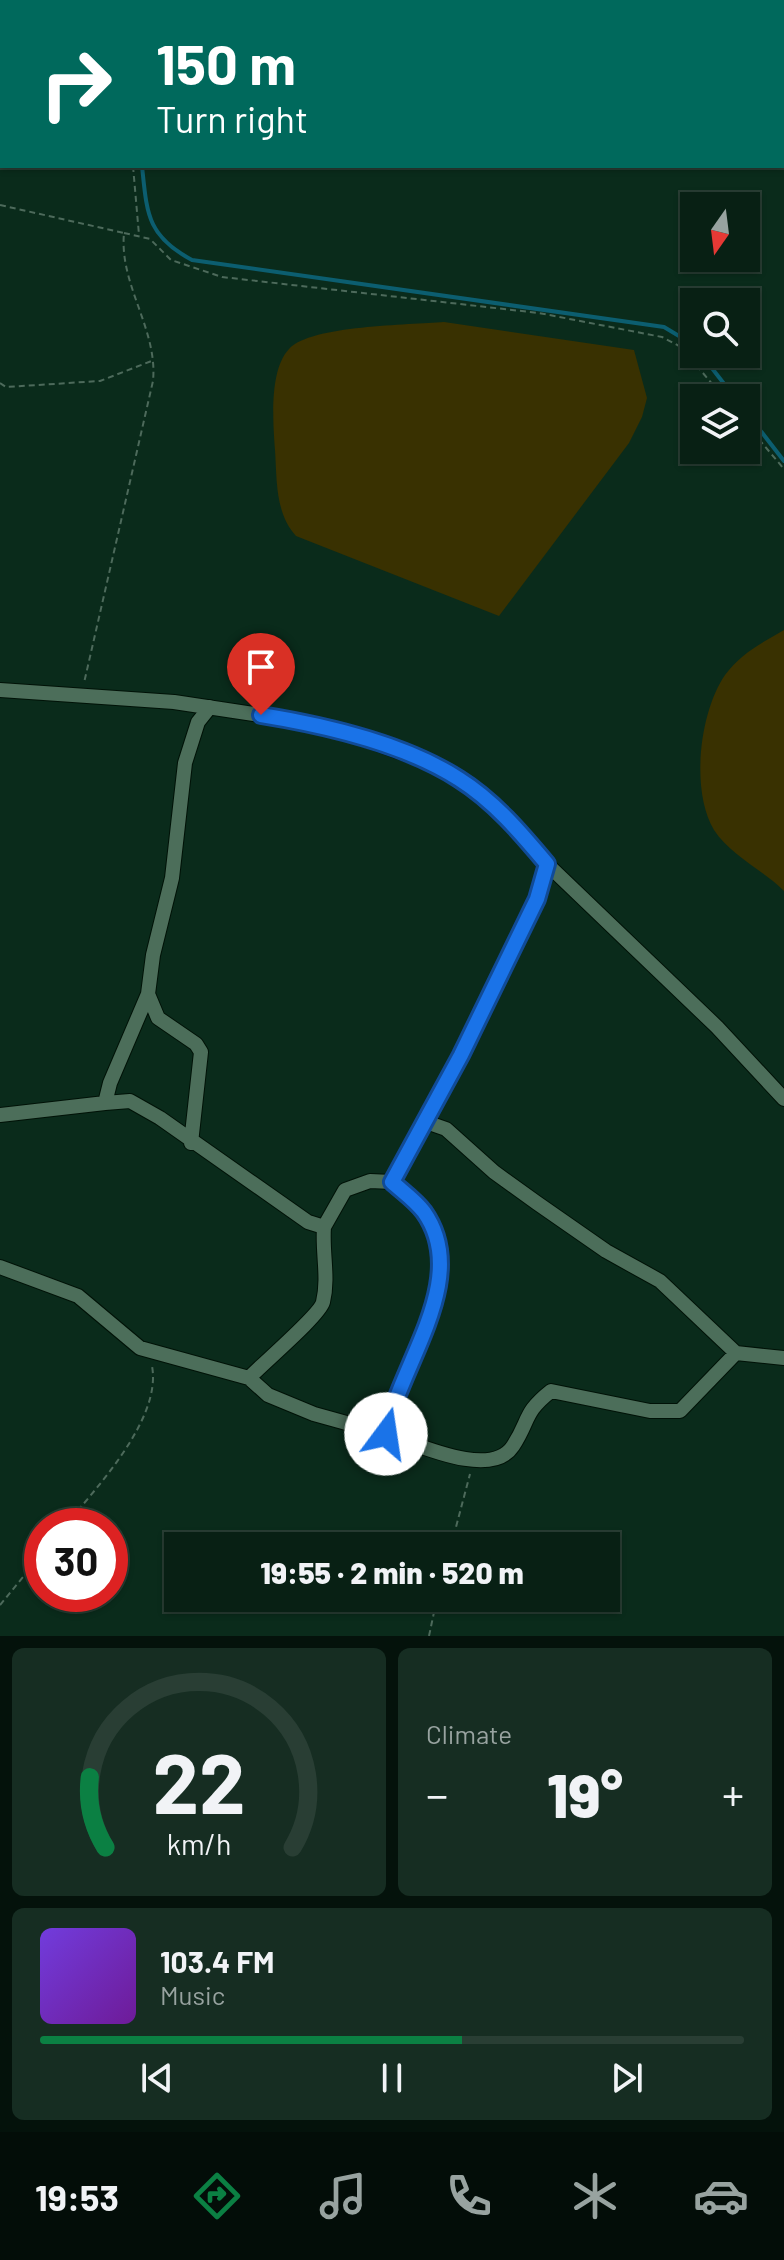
<!DOCTYPE html>
<meta charset="utf-8">
<style>
:root{--surface:#082014;--page:#162d22;--text:#f1f3f6;--muted:#98a3a0;--line:#293e34;--accent:#0b8043}
body{margin:0;font-family:Barlow,sans-serif;background:var(--page);color:var(--text);height:100vh;display:flex;flex-direction:column;font-size:30px;white-space:nowrap}
*{box-sizing:border-box;margin:0}
p{font-size:26px;color:var(--muted)}
.icon{flex:none;width:44px;height:44px;fill:none;stroke:currentColor;stroke-width:2;stroke-linecap:round;stroke-linejoin:round}
.map{position:relative;height:1636px;overflow:hidden}
.panel{display:flex;flex-direction:column;gap:12px;padding:12px;background:#04120b;flex:1}
.panel>*{flex:none}
.banner{position:absolute;left:0px;top:0px;width:784px;height:168px;box-shadow:0 2px 6px #0004,0 0 0 2px var(--line);background:#00695c;color:#fff;overflow:hidden}
.needle{width:52px;rotate:194deg}
.tools{position:absolute;left:680px;top:192px;display:grid;gap:16px}
.tools a{display:grid;place-items:center;width:80px;height:80px;border-radius:0px;background:var(--surface);box-shadow:0 2px 6px #0004,0 0 0 2px var(--line);font-size:40px}
.speed{position:absolute;left:24px;top:1508px;display:flex;gap:16px;font-size:40px;font-weight:700;text-align:center}
.speed>*{display:grid;place-content:center;width:104px;height:104px;border-radius:50%;background:var(--surface);box-shadow:0 2px 6px #0004,0 0 0 2px var(--line);line-height:1}
.speed .limit{border:12px solid #d22;background:#fff;color:#111}
.pin{position:absolute;display:grid;place-items:center;width:68px;height:68px;color:#fff;margin:-82px -34px;border-radius:50% 50% 50% 0;rotate:-45deg;box-shadow:0 0 8px #0007}
.pin .icon{rotate:45deg}
.me{position:absolute;width:88px;margin:-44px;rotate:14deg;stroke-linejoin:round;filter:drop-shadow(0 0 6px #0008)}
.turn{display:flex;align-items:center;gap:28px;height:168px;padding:0 24px;font-size:36px}
.turn .icon{width:104px;height:104px;stroke-width:2.5}
.turn b{display:block;font-size:56px;line-height:68px}
.big{font-size:60px;font-weight:800;line-height:1.1}
.panel .widget{flex:1;display:flex;flex-direction:column;justify-content:center;gap:12px;min-width:0;padding:0 28px;border-radius:12px;background:var(--page)}
.panel .dial{align-items:center;gap:0}
.dial svg{height:208px;overflow:visible;fill:none;stroke:var(--line);stroke-width:7;stroke-linecap:round;text-anchor:middle}
.dial text{fill:var(--text);stroke:none}
.song{display:flex;align-items:center;gap:24px}
.cover{width:96px;height:96px;border-radius:12px;background:linear-gradient(135deg,hsl(260 70% 55%),hsl(280 70% 35%))}
.played{height:8px;border-radius:4px;background:linear-gradient(90deg,var(--accent) 60%,var(--line) 60%)}
.keys{display:flex;justify-content:space-around;direction:ltr}
.heat{display:flex;justify-content:space-between;align-items:center;font-size:44px;direction:ltr}
.panel .tiles{flex:1;display:grid;gap:12px;grid-template-columns:1fr 1fr}
.widget:last-child{grid-column:span 2}
.trip{position:absolute;left:164px;top:1532px;width:456px;height:80px;border-radius:0px;background:var(--surface);box-shadow:0 2px 6px #0004,0 0 0 2px var(--line);font-weight:800;line-height:80px;text-align:center}
.menu{display:flex;height:128px;justify-content:space-around;align-items:center;background:#030d08;color:var(--muted)}
.menu .icon{width:56px;height:56px}
.menu .selected{color:var(--accent)}
.menu b{font-size:36px;color:var(--text)}
.map>svg:first-child{display:block}
.green{fill:#393101}
.lines{fill:none;stroke-linecap:round;stroke-linejoin:round}
.stream{stroke:#0c5e70;stroke-width:4}
.street-casing{stroke:#001207;stroke-width:16}
.path{stroke:#4d6a5b;stroke-width:2;stroke-dasharray:6 4;stroke-linecap:butt}
.street{stroke:#4c6e5a;stroke-width:14}
.route-casing{stroke:#114b97;stroke-width:20}
.route{stroke:#1a73e8;stroke-width:14}
</style>
<div class="map">
<svg width="784" height="1636" viewBox="0 0 784 1636">
<rect width="100%" height="100%" fill="#0a2b1b"/>
<path class="green" d="M444,322L634,350L647,398L642,417L629,443L499,616L296,536C275,513 277,480 275,450C273,422 269,370 289,349C311,325 409,325 444,322Z
M784,630V891C763,870 730,855 714,830C690,790 700,711 725,675C741,653 762,643 784,630Z"/>
<g class="lines">
<path class="stream" d="M125,0V2
M142,166C147,214 147,236 192,260L664,327L694,345
M701,354L735,398
M746,412L784,461"/>
<defs>
<path id="street" d="M187,0L194,2
M390,2L401,0
M0,690L174,702L286,719L347,733L422,760L459,779L509,819L547,864L717,1027L784,1099
M148,994L158,1018L196,1044L201,1052L191,1143
M105,1103L130,1101L160,1118L308,1222L324,1227L345,1190L370,1181L392,1182C402,1191 416,1201 424,1212C472,1280 398,1366 386,1434C417,1444 491,1480 513,1446C530,1420 523,1413 551,1391L650,1411H680L736,1353
M0,1115L105,1103L110,1083L148,994L153,955L172,878L185,763L198,722L210,707
M426,1122L446,1129L494,1172L537,1203L606,1251L660,1281L736,1353L784,1358
M392,1182L461,1055L537,899L547,864
M0,1267L78,1296L140,1348L249,1378L268,1395L314,1414L386,1434
M249,1378C262,1364 320,1315 323,1302C329,1277 322,1253 324,1227"/>
</defs>
<use href="#street" class="street-casing"/>
<path class="path" d="M115,0V2
M133,166L139,235
M0,205L124,233C119,285 158,329 153,381L84,683
M124,233L150,239L171,260L222,277L539,313L662,337L681,347L724,398
M0,383L6,387L100,381L154,360
M746,424L784,469
M65,1526C96,1488 162,1419 152,1366
M451,1546L470,1474
M0,1605L42,1554
M429,1636L437,1598"/>
<use href="#street" class="street"/>
</g>
<g class="lines">
<defs>
<path id="route" d="M261,715C323,725 405,744 459,779C494,801 521,833 547,864L537,899L461,1055L392,1182C402,1191 416,1201 424,1212C472,1280 398,1366 386,1434"/>
</defs>
<use href="#route" class="route-casing"/>
<use href="#route" class="route"/>
</g>
</svg>
<div class="tools">
<a><svg class="needle" viewBox="-14 -14 28 28"><path d="M0-13l5 13h-10z" fill="#e53935"/><path d="M0 13l5-13h-10z" fill="#98a3a0"/></svg></a>
<a><svg class="icon" aria-label="search" viewBox="0 0 24 24"><circle cx="10" cy="10" r="6"/><path d="M15 15l6 6"/></svg></a>
<a><svg class="icon" aria-label="layers" viewBox="0 0 24 24"><path d="M12 4l9 5-9 5-9-5zM3 14l9 5 9-5"/></svg></a>
</div>
<div class="speed"><div class="limit">30</div></div>
<div class="pin" style="left:261px;top:715px;background:#d93025"><svg class="icon" aria-label="arrive" viewBox="0 0 24 24"><path d="M6 21V4h12l-3 4 3 4H6"/></svg></div>
<svg class="me" style="left:386px;top:1434px" viewBox="-20 -20 40 40"><circle r="19" fill="#fff"/><path d="M0-13L10 11 0 6-10 11z" fill="#1a73e8"/></svg>
<div class="trip">19:55 · 2 min · 520 m</div>
<div class="banner">
<div class="turn"><svg class="icon" aria-label="right" viewBox="0 0 24 24"><path d="M7 20v-9h11M14 6l5 5-5 5"/></svg><div><b>150 m</b>Turn right</div></div>
</div>
</div>
<section class="panel">
<div class="tiles">
<div class="widget dial"><svg viewBox="0 0 100 80">
<path d="M14 69A42 42 0 1 1 86 69"/>
<path d="M14 69A42 42 0 0 1 8 42" stroke="#0b8043"/>
<text x="50" y="56" font-size="32" font-weight="700">22</text>
<text x="50" y="72" font-size="11">km/h</text>
</svg></div>
<div class="widget"><p>Climate</p>
<div class="heat"><a>−</a><b class="big">19°</b><a>+</a></div>
</div>
<div class="widget">
<div class="song"><i class="cover"></i><div><b>103.4 FM</b><p>Music</p></div></div>
<div class="played"></div>
<div class="keys"><svg class="icon" aria-label="previous" viewBox="0 0 24 24"><path d="M18 5L8 12l10 7zM5 5v14"/></svg><svg class="icon" aria-label="pause" viewBox="0 0 24 24"><path d="M8 5v14M16 5v14"/></svg><svg class="icon" aria-label="next" viewBox="0 0 24 24"><path d="M6 5l10 7-10 7zM19 5v14"/></svg></div>
</div>
</div>
</section>
<nav class="menu">
<b>19:53</b>
<svg class="icon selected" aria-label="directions" viewBox="0 0 24 24"><path d="M12 3l9 9-9 9-9-9zM9 14v-3h6M13 9l2 2-2 2"/></svg>
<svg class="icon" aria-label="music" viewBox="0 0 24 24"><path d="M9 18V5l10-2v13"/><circle cx="6" cy="18" r="3"/><circle cx="16" cy="16" r="3"/></svg>
<svg class="icon" aria-label="phone" viewBox="0 0 24 24"><path d="M5 4h4l2 5-3 2q2 4 5 5l2-3 5 2v4C11 20 4 13 5 4z"/></svg>
<svg class="icon" aria-label="climate" viewBox="0 0 24 24"><path d="M12 3v18M4 7l16 10M4 17L20 7"/></svg>
<svg class="icon" aria-label="car" viewBox="0 0 24 24"><path d="M5 17H2v-5l4-1 3-4h7l3 4 3 1v5h-3M9 17h6M6 11h13"/><circle cx="7" cy="17" r="2"/><circle cx="17" cy="17" r="2"/></svg>
</nav>
